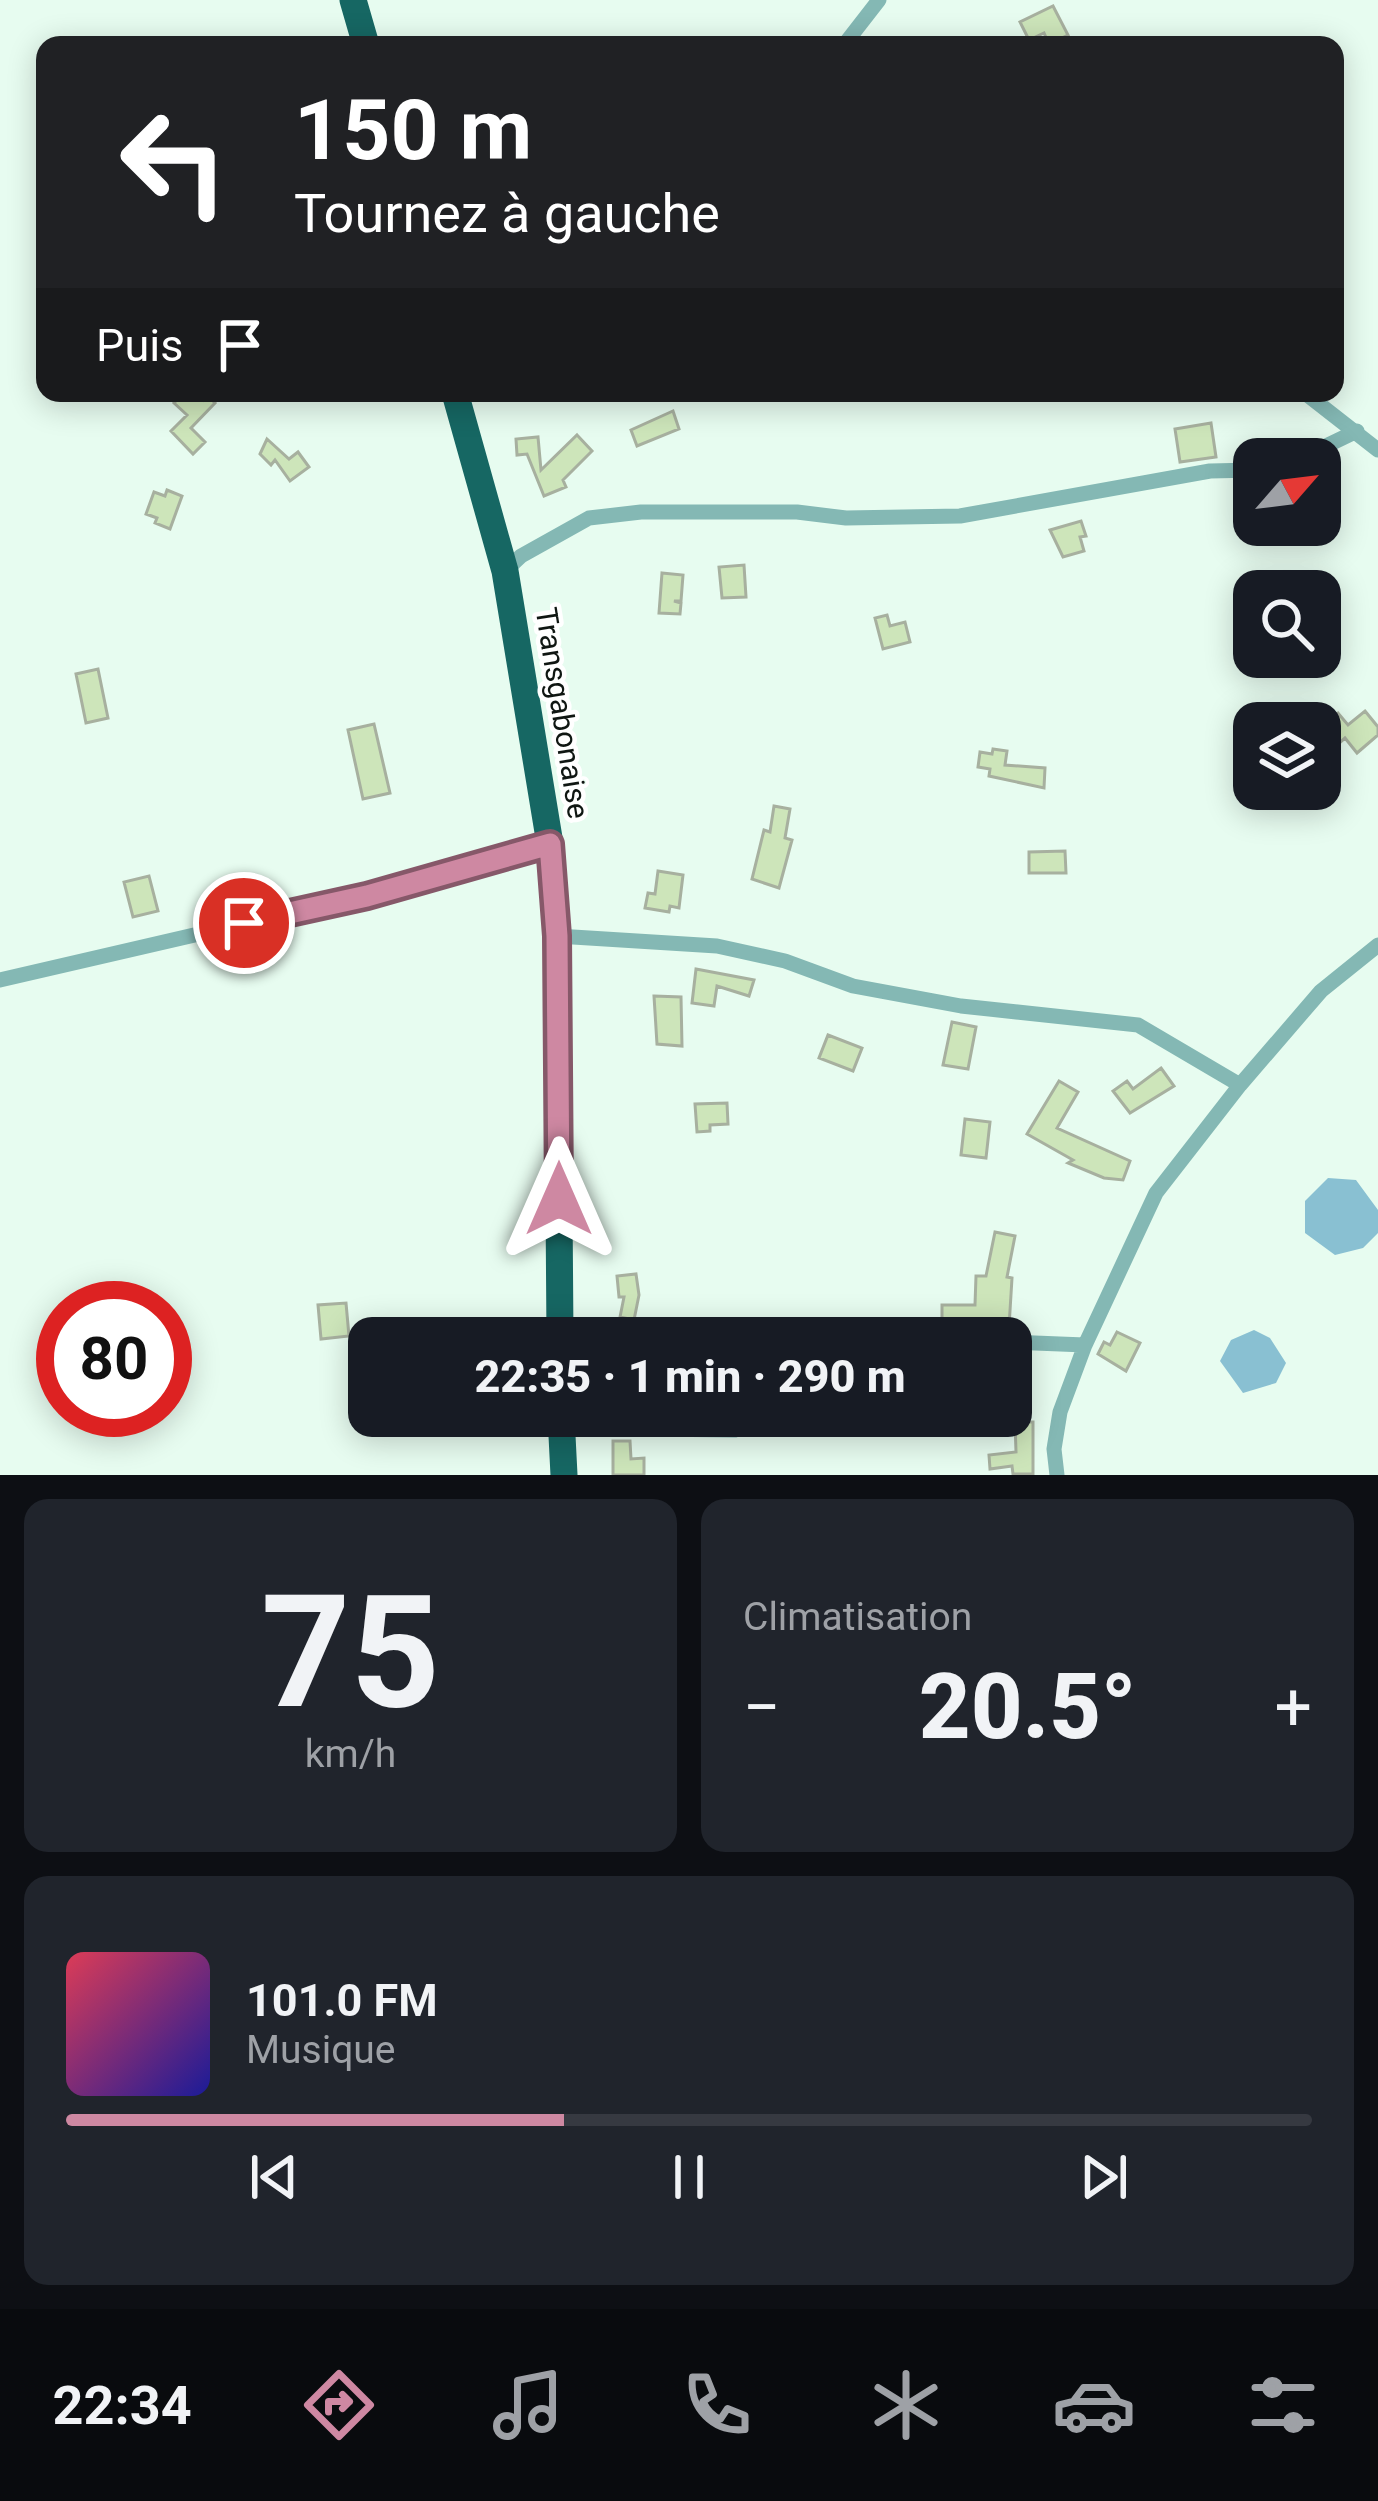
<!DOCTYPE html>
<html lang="fr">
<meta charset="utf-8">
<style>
:root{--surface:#171b24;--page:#20242c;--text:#f1f3f6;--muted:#9ea1a6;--line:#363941;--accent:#ce88a2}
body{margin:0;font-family:Roboto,sans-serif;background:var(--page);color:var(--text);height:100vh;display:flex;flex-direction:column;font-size:45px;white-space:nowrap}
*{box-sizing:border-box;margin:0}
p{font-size:39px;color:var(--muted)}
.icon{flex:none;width:66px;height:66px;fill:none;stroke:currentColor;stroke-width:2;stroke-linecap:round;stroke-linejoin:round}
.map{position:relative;height:1475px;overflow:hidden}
.side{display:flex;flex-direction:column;gap:24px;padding:24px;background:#0d0f14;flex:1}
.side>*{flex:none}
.top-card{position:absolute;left:36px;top:36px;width:1308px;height:366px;border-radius:24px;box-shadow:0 6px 30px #0003;background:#202124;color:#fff;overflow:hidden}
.needle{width:78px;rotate:62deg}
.tools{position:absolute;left:1233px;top:438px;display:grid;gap:24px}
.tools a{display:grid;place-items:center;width:108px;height:108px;border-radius:24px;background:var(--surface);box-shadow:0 6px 30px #0003;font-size:60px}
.speed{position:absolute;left:36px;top:1281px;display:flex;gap:24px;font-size:60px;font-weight:700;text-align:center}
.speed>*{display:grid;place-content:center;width:156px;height:156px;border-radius:50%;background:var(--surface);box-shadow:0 6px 30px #0003;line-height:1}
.speed .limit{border:18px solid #d22;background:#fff;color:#111}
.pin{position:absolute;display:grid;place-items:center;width:102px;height:102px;color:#fff;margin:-51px;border:6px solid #fff;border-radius:50%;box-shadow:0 3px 12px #0007}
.me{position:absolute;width:132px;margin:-66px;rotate:0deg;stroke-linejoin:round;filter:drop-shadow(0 0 9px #0008)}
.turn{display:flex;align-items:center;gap:42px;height:252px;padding:0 60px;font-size:54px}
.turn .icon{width:156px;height:156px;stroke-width:2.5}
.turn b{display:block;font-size:84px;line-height:102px}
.then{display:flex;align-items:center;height:114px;padding:0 60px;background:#0003;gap:24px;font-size:45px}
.big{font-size:90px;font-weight:800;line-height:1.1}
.side .tile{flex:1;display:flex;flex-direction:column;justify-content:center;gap:18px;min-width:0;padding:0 42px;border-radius:24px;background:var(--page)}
.side .dial{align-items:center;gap:0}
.dial b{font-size:156px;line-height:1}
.song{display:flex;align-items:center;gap:36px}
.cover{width:144px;height:144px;border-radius:18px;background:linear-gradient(135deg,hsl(350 70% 55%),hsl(240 70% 35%))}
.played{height:12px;border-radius:6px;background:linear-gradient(90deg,var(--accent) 40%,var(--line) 40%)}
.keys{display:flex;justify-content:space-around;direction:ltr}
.heat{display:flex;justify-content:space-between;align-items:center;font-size:66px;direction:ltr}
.side .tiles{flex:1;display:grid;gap:24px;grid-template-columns:1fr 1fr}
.tile:last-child{grid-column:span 2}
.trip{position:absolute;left:348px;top:1317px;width:684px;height:120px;border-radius:24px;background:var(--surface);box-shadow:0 6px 30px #0003;font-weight:800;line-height:120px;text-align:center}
.menu{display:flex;height:192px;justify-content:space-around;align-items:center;background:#090b0e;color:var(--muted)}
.menu .icon{width:84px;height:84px}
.menu .on{color:var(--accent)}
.menu b{font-size:54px;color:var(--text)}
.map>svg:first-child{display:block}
.water{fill:#89c0d2}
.building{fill:#cde5ba;stroke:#a7b09f;stroke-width:3}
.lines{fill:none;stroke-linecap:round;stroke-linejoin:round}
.street{stroke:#84b8b4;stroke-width:15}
.highway{stroke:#166763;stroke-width:27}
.route-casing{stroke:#865869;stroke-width:30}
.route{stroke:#ce88a2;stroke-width:21}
.labels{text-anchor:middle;stroke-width:9;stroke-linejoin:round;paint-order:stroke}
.street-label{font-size:30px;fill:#0f1612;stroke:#fff}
</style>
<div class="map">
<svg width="1378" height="1475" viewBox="0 0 1378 1475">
<rect width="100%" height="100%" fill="#e7fcf0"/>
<path class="water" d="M1328,1178L1356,1180L1378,1210V1233L1363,1248L1335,1255L1305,1233V1201Z
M1254,1330L1270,1338L1286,1363L1276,1383L1243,1393L1220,1361L1231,1340Z"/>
<path class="building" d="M1053,6L1068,35L1049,44L1044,33L1029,40L1020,22Z
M183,393H195L203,400L207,395L215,403L191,428L205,442L193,454L171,431L187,415L174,403Z
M673,411L679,429L637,446L631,430Z
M1211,423L1216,457L1180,462L1175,429Z
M577,435L592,451L563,480L566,487L544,496L527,454L517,455L516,439L538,437L541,470Z
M267,439L289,459L298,452L309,467L290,481L275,460L271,465L260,454Z
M167,490L182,496L170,529L155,523L157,518L146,514L154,492L165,496Z
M1081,521L1086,536L1080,537L1084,551L1063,557L1050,530Z
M744,565L746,597L722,598L719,567Z
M662,573L683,575L681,601H674L681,603L680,614L659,613Z
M887,615L890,626L905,622L910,642L883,649L875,618Z
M98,669L108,718L86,723L76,674Z
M1365,711L1378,727V735L1357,753L1345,738L1337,745L1322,726L1338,713L1348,725Z
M374,724L390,793L363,799L348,730Z
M993,749L1007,751L1005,765L1045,768L1044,788L989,776L990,769L978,767L980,752L992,754Z
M774,806L790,809L785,838L792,840L779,888L752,879L764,830L770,832Z
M1065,851L1066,873H1029V852Z
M658,871L683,875L679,908L670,906L669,912L645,908L648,893L655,894Z
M149,876L158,911L133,917L124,882Z
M696,969L754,980L749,996L717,986L714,1006L692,1003Z
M654,996L681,997L682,1046L657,1044Z
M952,1022L976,1027L968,1069L943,1065Z
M828,1035L862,1048L853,1071L819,1058Z
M1161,1068L1174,1086L1130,1113L1113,1091L1127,1081L1133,1089Z
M1059,1081L1078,1092L1057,1128L1130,1161L1123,1180L1104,1178L1068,1163L1073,1160L1027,1134Z
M727,1103L728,1124L710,1125V1131L697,1132L695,1104Z
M965,1119L990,1122L986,1158L961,1155Z
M995,1232L1015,1236L1007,1277L1012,1278L1009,1327L942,1325V1305H975L976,1276H986Z
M636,1274L639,1295L634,1320L620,1317L624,1297H619L617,1276Z
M346,1303L349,1336L321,1339L318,1305Z
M1117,1332L1140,1343L1126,1371L1098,1354L1104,1342L1110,1345Z
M1015,1422H1033V1474H1013L1012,1466L990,1469L989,1455L1016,1452Z
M613,1441H630L631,1459L644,1458V1475H613Z"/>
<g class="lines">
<path class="street" d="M844,45L879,0
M1305,393L1378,450
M1299,459L1357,431
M505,571L521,556L589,518L641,512H797L846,518L960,516L1210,471L1254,470
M557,936L717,946L785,961L853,986L961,1006L1138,1025L1240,1085
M0,980L367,895L550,844
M1011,1342L1085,1345
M561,1428L735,1430L771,1416
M1057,1475L1054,1449L1060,1412L1085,1345L1156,1193L1240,1085L1321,991L1378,945"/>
<path class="highway" d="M353,0L366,45
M455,393L505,571L550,844L557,936L560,1338
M561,1416L564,1475"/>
</g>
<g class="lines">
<defs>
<path id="route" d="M244,923L367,896L550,844L557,936L559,1199"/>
</defs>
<use href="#route" class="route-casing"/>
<use href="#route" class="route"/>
</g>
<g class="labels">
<g class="street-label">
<text transform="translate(562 713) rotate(81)" y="10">Transgabonaise</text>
</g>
</g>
</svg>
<div class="tools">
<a><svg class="needle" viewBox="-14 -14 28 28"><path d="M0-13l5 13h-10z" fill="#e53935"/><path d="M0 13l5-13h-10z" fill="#9ea1a6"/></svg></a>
<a><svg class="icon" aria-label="search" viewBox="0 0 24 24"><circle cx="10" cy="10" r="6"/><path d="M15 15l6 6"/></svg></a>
<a><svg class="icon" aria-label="layers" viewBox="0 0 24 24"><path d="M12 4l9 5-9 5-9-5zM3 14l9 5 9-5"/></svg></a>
</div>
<div class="speed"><div class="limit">80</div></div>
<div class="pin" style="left:244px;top:923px;background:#d93025"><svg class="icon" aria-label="arrive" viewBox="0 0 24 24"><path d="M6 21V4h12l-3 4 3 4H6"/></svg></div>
<svg class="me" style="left:559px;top:1199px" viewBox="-20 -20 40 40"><path d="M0-17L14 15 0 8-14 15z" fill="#ce88a2" stroke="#fff" stroke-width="4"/></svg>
<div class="trip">22:35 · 1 min · 290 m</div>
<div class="top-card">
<div class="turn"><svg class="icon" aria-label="left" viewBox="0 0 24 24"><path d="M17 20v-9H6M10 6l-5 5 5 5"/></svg><div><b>150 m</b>Tournez à gauche</div></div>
<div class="then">Puis<svg class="icon" aria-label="arrive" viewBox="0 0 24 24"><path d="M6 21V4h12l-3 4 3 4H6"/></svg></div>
</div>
</div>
<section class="side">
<div class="tiles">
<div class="tile dial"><b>75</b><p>km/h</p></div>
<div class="tile"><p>Climatisation</p>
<div class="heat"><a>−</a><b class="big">20.5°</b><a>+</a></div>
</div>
<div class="tile">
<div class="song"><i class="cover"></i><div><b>101.0 FM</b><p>Musique</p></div></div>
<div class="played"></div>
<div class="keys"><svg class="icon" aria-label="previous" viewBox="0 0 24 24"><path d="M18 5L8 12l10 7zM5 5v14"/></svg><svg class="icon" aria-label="pause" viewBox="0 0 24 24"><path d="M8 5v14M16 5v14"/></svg><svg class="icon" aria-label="next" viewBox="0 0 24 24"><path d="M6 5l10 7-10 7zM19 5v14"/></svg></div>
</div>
</div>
</section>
<nav class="menu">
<b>22:34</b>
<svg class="icon on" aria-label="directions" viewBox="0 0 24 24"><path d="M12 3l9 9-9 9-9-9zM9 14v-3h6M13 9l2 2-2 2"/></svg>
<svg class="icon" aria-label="music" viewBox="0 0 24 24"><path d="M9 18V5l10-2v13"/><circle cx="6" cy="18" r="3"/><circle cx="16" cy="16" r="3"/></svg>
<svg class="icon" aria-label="phone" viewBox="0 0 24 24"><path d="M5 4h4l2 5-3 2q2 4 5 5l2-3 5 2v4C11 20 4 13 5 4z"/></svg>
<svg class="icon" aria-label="climate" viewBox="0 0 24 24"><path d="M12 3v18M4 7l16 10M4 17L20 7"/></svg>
<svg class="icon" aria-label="car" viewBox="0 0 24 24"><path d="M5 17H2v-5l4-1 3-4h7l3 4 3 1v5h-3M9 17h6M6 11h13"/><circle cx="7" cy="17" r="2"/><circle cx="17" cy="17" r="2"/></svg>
<svg class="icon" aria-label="filters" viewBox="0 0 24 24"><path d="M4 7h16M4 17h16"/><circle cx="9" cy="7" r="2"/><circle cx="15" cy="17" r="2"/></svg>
</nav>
